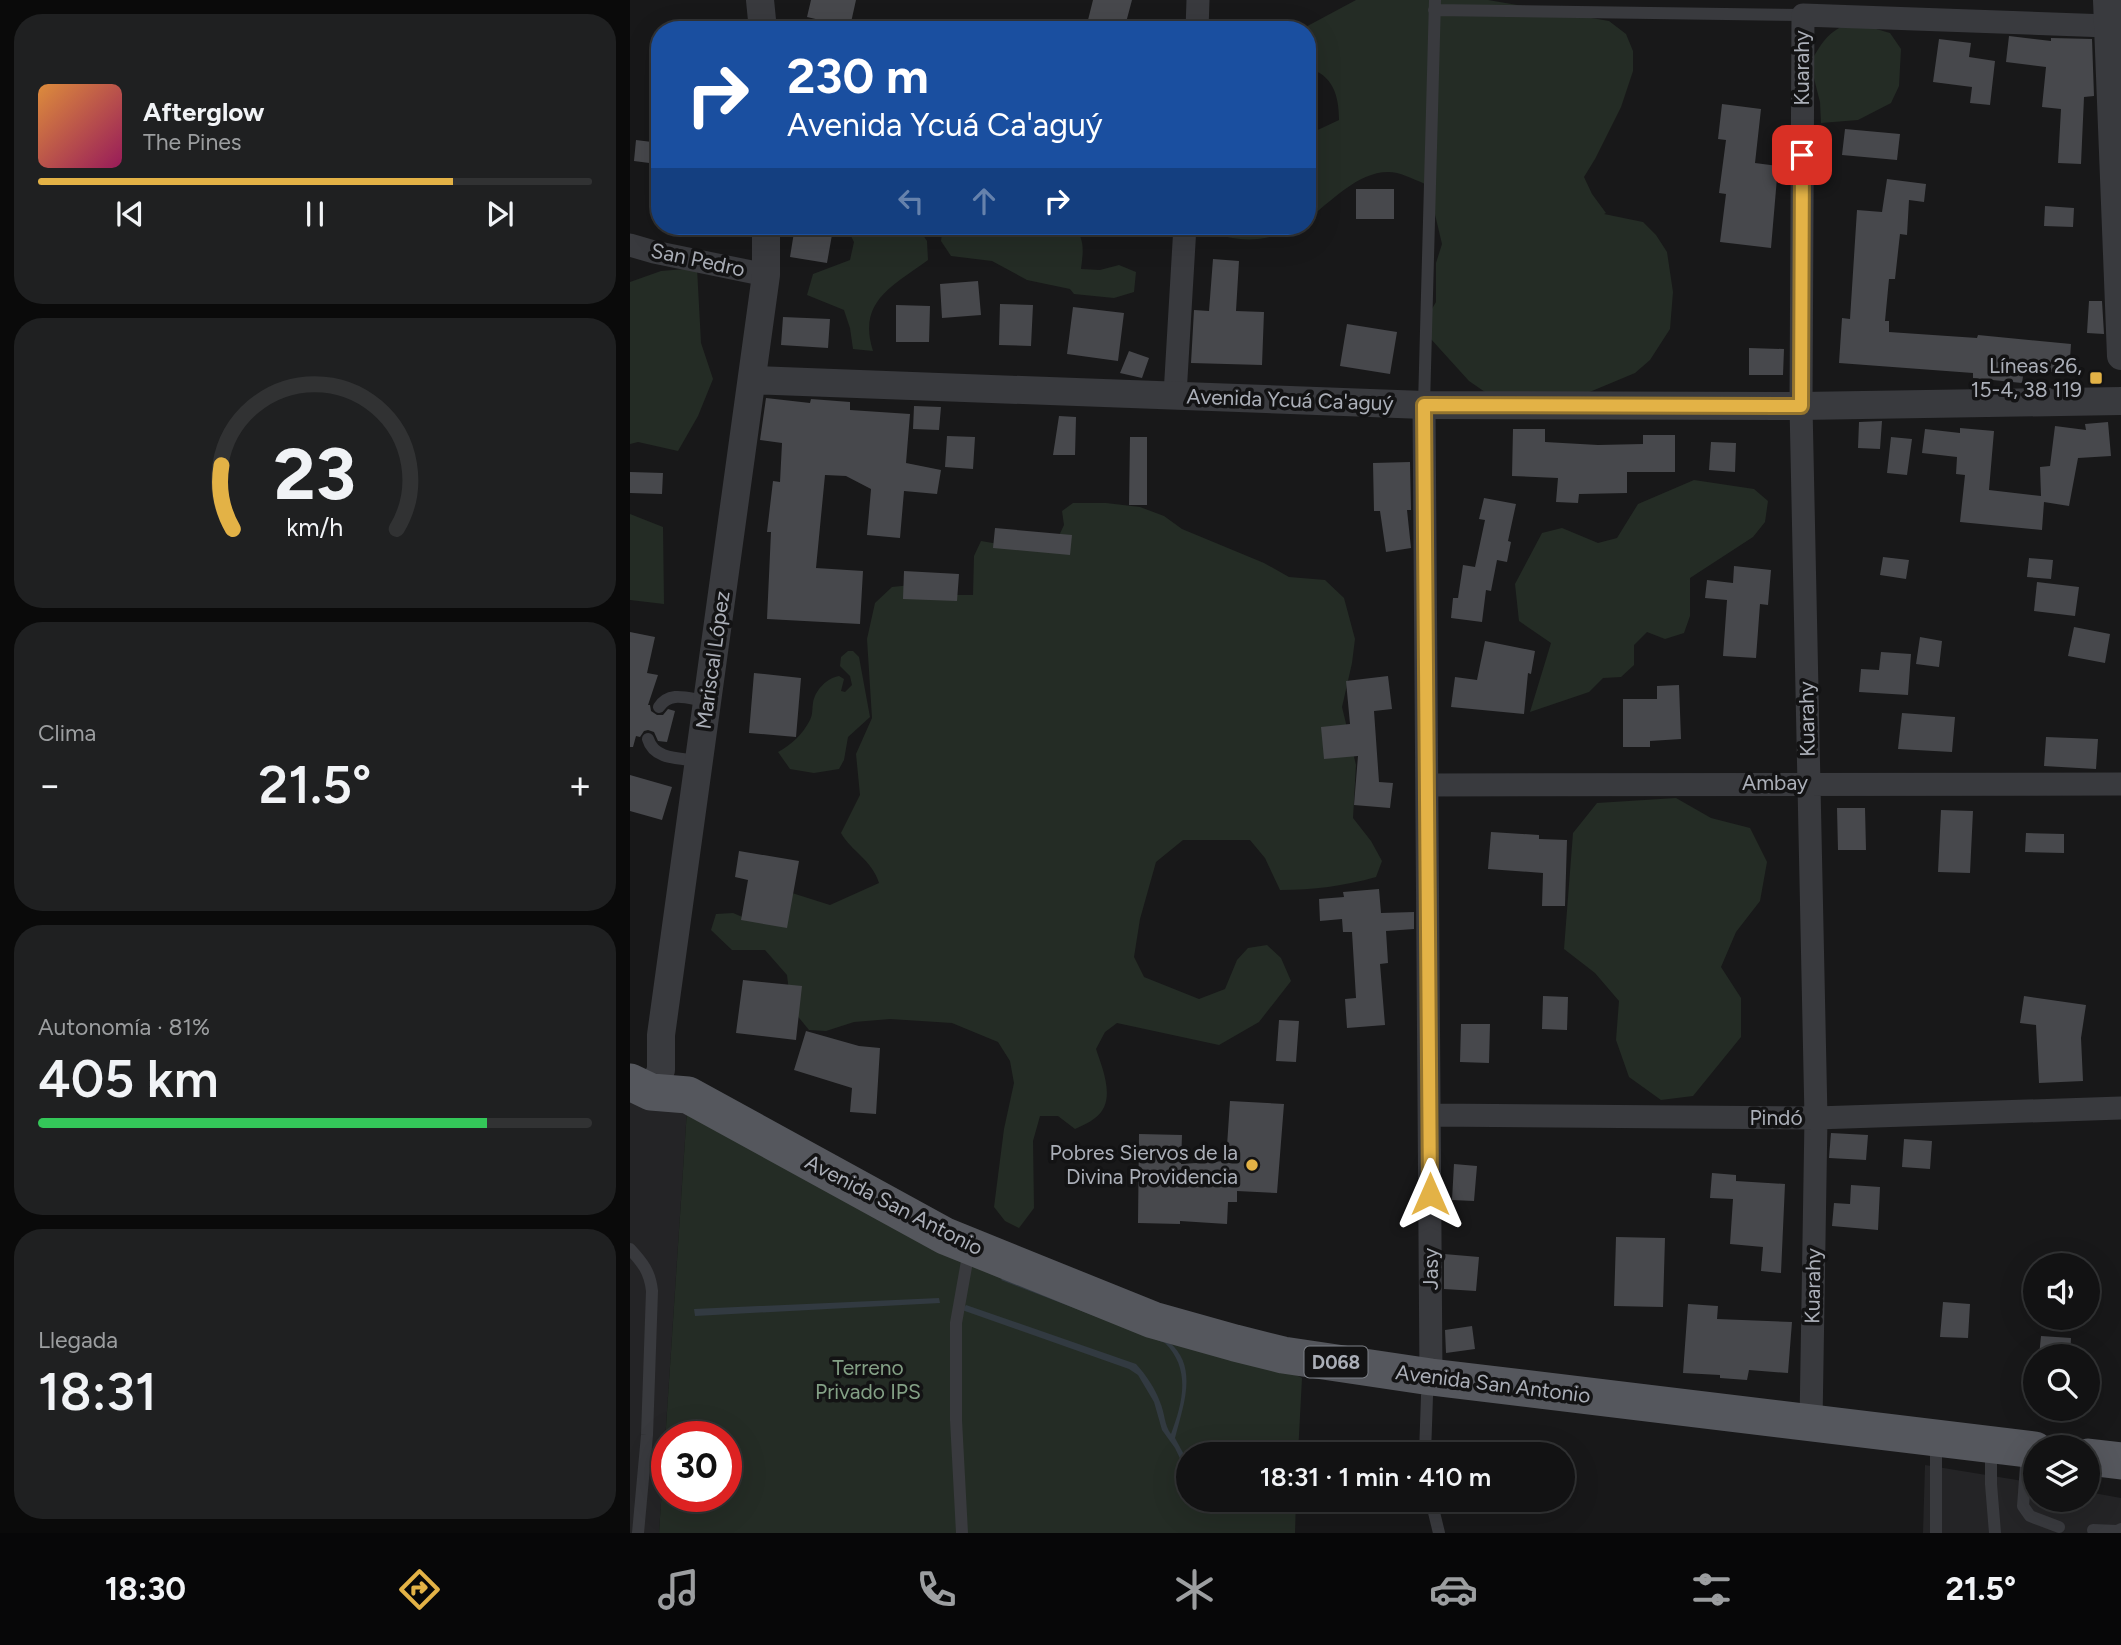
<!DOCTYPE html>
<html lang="es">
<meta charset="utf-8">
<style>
:root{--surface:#121213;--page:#1f2021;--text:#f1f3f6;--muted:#9c9ea0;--line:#313233;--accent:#e3b246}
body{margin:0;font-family:Figtree,sans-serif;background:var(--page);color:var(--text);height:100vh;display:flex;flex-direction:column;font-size:26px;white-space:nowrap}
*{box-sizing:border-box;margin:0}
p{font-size:23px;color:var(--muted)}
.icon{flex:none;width:38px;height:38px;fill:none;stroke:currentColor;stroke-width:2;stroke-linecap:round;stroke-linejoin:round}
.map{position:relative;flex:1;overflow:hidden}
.panel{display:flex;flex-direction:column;gap:14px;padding:14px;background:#0a0a0a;width:630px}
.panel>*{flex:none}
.top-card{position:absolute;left:21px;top:21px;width:665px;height:214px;border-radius:28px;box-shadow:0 7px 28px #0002,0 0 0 2px var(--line);background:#1a4fa0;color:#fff;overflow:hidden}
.buttons{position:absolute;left:1393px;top:1253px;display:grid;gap:14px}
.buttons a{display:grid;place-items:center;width:77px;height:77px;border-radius:50%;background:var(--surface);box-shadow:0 7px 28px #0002,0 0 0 2px var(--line);font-size:35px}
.speed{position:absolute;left:21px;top:1421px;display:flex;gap:14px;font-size:35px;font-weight:700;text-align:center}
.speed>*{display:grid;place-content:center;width:91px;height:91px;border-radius:50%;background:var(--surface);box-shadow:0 7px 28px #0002,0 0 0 2px var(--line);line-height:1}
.speed .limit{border:10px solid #d22;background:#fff;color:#111}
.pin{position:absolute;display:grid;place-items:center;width:60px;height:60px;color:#fff;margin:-30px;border-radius:14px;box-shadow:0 4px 10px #0006}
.me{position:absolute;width:77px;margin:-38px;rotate:0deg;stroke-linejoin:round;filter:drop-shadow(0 0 5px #0008)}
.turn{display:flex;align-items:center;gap:24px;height:147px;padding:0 21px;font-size:32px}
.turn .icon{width:91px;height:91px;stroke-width:2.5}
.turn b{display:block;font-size:49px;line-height:60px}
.lanes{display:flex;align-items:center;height:66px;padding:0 21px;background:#0003;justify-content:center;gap:35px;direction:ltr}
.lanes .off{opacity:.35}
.big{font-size:52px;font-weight:600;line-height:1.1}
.panel .card{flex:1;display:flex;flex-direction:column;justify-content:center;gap:10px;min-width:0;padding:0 24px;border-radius:28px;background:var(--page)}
.panel .dial{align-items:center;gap:0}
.dial svg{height:182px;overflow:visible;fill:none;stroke:var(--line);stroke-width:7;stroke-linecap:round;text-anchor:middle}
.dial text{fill:var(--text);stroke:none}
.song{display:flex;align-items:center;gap:21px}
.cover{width:84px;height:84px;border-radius:10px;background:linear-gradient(135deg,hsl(30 70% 55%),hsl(330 70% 35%))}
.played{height:7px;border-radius:4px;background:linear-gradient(90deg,var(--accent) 75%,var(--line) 75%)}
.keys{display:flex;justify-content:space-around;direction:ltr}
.heat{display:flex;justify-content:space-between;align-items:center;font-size:38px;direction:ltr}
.charge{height:10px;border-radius:5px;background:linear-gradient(90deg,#34c759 81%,var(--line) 0)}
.trip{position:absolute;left:546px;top:1442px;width:399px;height:70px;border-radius:35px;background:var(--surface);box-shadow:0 7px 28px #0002,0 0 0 2px var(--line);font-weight:600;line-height:70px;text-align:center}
.tab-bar{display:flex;height:112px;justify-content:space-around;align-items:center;background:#070708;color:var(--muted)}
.tab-bar .icon{width:49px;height:49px}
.tab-bar .on{color:var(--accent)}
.tab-bar b{font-size:32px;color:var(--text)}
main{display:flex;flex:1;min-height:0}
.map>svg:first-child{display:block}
.built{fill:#242426}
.green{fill:#242c25;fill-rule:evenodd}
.water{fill:#323a41}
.building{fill:#47484c}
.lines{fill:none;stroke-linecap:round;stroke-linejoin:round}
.service{stroke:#393a3e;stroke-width:12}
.minor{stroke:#393a3e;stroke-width:23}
.tertiary{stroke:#393a3e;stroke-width:28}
.primary{stroke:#55575d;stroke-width:37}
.route-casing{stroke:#94742e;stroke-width:18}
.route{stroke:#e3b246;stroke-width:12}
.poi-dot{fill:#e3b246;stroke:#131314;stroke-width:2.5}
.labels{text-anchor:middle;stroke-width:7;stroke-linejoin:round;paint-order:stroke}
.shield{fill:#131314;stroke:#7d8087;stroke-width:2}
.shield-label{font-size:19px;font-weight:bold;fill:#abafb8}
.street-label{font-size:21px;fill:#abafb8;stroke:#131314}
.poi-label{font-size:21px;fill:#abafb8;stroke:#131314;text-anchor:end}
.park-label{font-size:21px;fill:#84a186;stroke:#131314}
</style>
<main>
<section class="panel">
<div class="card">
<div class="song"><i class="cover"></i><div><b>Afterglow</b><p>The Pines</p></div></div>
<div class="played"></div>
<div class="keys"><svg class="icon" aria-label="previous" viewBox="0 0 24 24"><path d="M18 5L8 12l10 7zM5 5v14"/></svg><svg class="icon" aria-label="pause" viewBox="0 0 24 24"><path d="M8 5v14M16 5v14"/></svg><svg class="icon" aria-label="next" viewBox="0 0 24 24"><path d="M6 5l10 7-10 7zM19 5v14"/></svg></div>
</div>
<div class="card dial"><svg viewBox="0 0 100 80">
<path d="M14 69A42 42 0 1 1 86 69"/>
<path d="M14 69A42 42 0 0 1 9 41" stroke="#e3b246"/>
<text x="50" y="56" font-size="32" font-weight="700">23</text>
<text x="50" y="72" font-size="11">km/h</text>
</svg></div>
<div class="card"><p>Clima</p>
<div class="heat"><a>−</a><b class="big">21.5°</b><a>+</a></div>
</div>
<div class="card"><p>Autonomía · 81%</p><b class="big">405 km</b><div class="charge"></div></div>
<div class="card"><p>Llegada</p><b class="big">18:31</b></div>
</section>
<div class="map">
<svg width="1491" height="1533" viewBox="0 0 1491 1533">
<rect width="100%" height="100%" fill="#181819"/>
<path class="built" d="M0,1092L58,1095L29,1533H0Z
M1295,1465L1405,1483V1500H1458V1492L1491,1498V1533H1293Z"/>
<path class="green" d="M726,0H858L979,21L996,34L1003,51V71L991,107L965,159L954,177L962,194L976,213L974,214L1013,222L1026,235L1037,252L1043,292L1040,329L1020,360L1005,373L950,396L855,392L839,381L800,338L796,319L806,302V263L812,244L803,206V187C791,183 779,176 767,173C733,166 702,201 677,220V135L709,120C709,96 703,74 677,68V30H670Z
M1222,22L1260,33L1271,49L1269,86L1261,103L1228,120L1191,123L1190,102L1180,63C1193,41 1197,32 1222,22Z
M216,226H287L297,241L298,260C263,286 227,301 243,351L223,349L220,328L214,310L177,295L183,274L220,260L224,242Z
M313,226H442C456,237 453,253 451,269L470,270L489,265L506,272L504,292L484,298L444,294L440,289L397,280L362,261L321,256L311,241Z
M563,226H669C629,246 604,242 563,226Z
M67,268L71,343L83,379L68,416L48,451L8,442L0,444V282L31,271Z
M1064,480L1124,489L1138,501L1135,522L1123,537L1060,578V616L1054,633L1035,639L1017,632L1004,645V665L991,677L973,678L959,692L900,712L921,643L889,621L885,584L912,533L932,528L968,543L987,538L1008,504Z
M443,503H476L510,507L534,516L552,529L634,563L659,577L695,580L714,598L725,639L722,663L712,707L726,765L723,818L741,841L752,861L746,877C714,886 683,890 650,890L635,858L620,840H553L526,862L510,919L504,957L514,977L569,999L595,989L607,960L618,948L637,945L651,958L661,981L629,1022L589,1045L487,1023L475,1032L466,1049C473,1070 487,1102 465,1118C459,1123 451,1126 445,1129L428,1116H410L403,1141L404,1208L389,1228L375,1221L364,1207L374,1129L384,1083L380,1061L368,1042L322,1023L260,1019L224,1022L196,1031L179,1030L161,1008L157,975L135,950H102L81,930L86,914L103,913L122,921L162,893L200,905L249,883C242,860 222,852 211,833L230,795L226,754L242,718L237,639L245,603L262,587L300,583L326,595H343L344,556L351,541L398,549L425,544L434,525L432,511Z
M0,514L33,527L34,604L0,600Z
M218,651H223L229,657L240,717L218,737L214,760L209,769L184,773L160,769L148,752C161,745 173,734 180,720C183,714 182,709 183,703C185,690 197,678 209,676L214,679L211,691L215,692L222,685L220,676L210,666L211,657Z
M1046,798L1081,818L1120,828L1137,862L1130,901L1106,932L1091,967L1111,998V1037L1063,1096L1031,1100L999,1077L986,1040L989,1001L965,973L934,949L943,833L967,803Z
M58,1095L308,1244L642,1362L672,1378L668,1454H558V1500H666L665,1533H29ZM37,1437H96V1496H37Z"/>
<path class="water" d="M373,1278L539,1342C569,1367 553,1406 545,1438L558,1462V1475L545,1448L532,1430L524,1402L508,1375L499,1369L332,1310L336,1305L506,1364C516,1375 525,1388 530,1402C535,1413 534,1425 541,1434C553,1402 561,1369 535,1343L371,1280Z
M309,1298L310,1303L65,1316L64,1309Z"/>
<path class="building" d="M181,0H226L220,27L177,17Z
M463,0H502L494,30H481L457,24Z
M1379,36L1421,41V38L1462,39L1464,96L1454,97L1451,164L1428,163L1431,109L1412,107L1416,67L1376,62Z
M1309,39L1341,43L1339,57L1365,61L1360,105L1340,103L1342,87L1303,82Z
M1092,104L1131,109L1125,163L1148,166L1141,248L1090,242L1096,194L1089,193L1096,140L1088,139Z
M1215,129L1270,134L1267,160L1212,155Z
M6,140L30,143L27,164L4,161Z
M1257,179L1296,184L1294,202L1279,200L1277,235L1270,234L1265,279H1259L1255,321H1259V332L1347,338L1348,335L1441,344L1439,373L1394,370L1392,383L1343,378V373L1209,363L1212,318L1220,319L1227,210L1252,212Z
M726,189H764V219H726Z
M1415,206L1444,208L1443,227L1414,226Z
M165,226L203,229L197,263L160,257Z
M583,259L609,261L606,311L634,312L632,365L561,363L564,310L579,311Z
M348,281L351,315L312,318L310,284Z
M1459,301H1472L1474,334L1457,333Z
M370,304L403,305L401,346L369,345Z
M266,305L300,306L299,342H266Z
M443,307L494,313L488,361L437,354Z
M153,317L200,319L198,348L151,345Z
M717,324L767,332L760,374L710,366Z
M1119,348L1154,349L1153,375H1119Z
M499,351L519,358L512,378L490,373Z
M136,398L180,403L181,399L220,402V410L280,414L276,463L311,470L307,494L274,491L270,538L237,535L241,489L216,476L195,475L186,568L233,571L230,624L137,619L141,532H137L143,481L150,482L152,443L130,440Z
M284,406L311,407L309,430L283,429Z
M429,416L446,417L445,455H423Z
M1252,421L1250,449L1228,448L1229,422Z
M1478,422L1481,456L1448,458L1439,506L1414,502L1412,530L1330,522L1335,475L1326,474L1327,457L1292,453L1295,429L1330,433V428L1364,431L1359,490L1411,496L1410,467L1420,466L1425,426L1456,430L1455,424Z
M883,429H915V442L968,445L1013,444V435H1045V472H997V493L949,494L948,503L926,502L928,478L882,476Z
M317,436L345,437L343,469L315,467Z
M500,437H517V505H499Z
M1261,437L1282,439L1277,475L1257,473Z
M1081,442L1106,443L1105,472L1079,470Z
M780,462L781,510H777L781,548L756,552L750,511H744L743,463Z
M0,472L33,473L32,494L0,493Z
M854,498L886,504L878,541L881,542L877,562L867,560L861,591L856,590L852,622L821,618L823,598H828L833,565L845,567L855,520L849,519Z
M365,528L442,535L440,555L363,548Z
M1253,557L1279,560L1276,579L1250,575Z
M1399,558L1423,560L1421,579L1397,577Z
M1104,566L1141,570L1138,605L1130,604L1126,658L1093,656L1097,600L1075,598L1077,580L1103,583Z
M274,571L329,574L327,601L273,599Z
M1407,582L1449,587L1445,616L1404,611Z
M1444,627L1480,634L1475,663L1438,656Z
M0,632L25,637L17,673L28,675L18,705H20L21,711L27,715H33L38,709L45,711L37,742L28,741L24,732L18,730L14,731L10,737L6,736L3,747H0Z
M1290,637L1312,641L1309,667L1286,664Z
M855,641L905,651L901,674L898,673L894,714L821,707L825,677L847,680Z
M1251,652L1281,654L1278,695L1229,692L1231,669L1249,670Z
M124,673L171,678L166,737L119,733Z
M758,676L762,709L744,711L749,782L763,783L760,808L724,805L728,756L694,759L691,727L720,724L716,681Z
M1049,685L1051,739L1020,741V747H993V699H1027V686Z
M1272,713L1325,717L1322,752L1268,749Z
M1416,737L1468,739L1466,769L1414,766Z
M0,775L42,787L32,820L0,811Z
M1207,808H1235L1236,850H1208Z
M1311,810L1343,811L1340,873L1308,872Z
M861,832L909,835V839L937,840L935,906H912L913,873L858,869Z
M1396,833L1434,834V853L1395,852Z
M109,851L169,861L157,928L111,920L118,880L105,877Z
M749,889L751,913L784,912V929L756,931L758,963L750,964L755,1025L717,1028L715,999L726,998L722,932H713L712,919L690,921L689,899L714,897L713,892Z
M113,980L172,986L166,1040L106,1033Z
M913,996L938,997L937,1030L912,1029Z
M1394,996L1456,1005L1451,1038L1453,1081L1409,1083L1406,1025L1390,1023Z
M649,1020L669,1021L666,1062L646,1061Z
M831,1024H860L859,1063L830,1062Z
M176,1031L229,1046L250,1048L246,1114L220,1112L222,1088L164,1070Z
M600,1101L654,1104L647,1193L607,1191V1202H598L597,1224L550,1221V1224L508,1223L509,1134L552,1135L551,1164L596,1161Z
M1201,1133L1238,1135L1236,1160L1199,1158Z
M1274,1139L1302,1141L1300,1169L1272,1167Z
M824,1164L847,1166L844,1201L822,1200Z
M1082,1173L1106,1175V1181L1155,1184L1151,1273L1131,1271L1133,1247L1100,1244L1103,1199L1080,1198Z
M1221,1185L1250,1187L1248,1230L1202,1226L1204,1203L1220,1204Z
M986,1237L1035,1238L1033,1307L984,1306Z
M814,1254L849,1257L846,1291L814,1289Z
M1313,1302L1340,1304L1338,1338L1310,1337Z
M1058,1304L1088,1306L1087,1319L1162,1322L1158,1373L1119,1370L1117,1380L1090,1378V1375L1053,1373Z
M842,1326L845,1349L816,1353L815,1330Z
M1411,1336L1441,1338L1440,1356H1409Z"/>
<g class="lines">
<path class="service" d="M804,10L1173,15
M794,405L805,0
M29,707C40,690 59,699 77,701
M18,739C24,760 50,758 69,761
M0,1249C13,1263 20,1272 22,1291L17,1435L8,1533
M1361,1449V1484L1365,1533
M1397,1453L1393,1506L1400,1516L1429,1527
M795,1454L797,1396L800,1382
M801,1500L809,1533
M1463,1530L1487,1531L1491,1529
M332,1533L326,1420V1323L339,1250
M1306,1533V1442"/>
<path class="minor" d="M567,30L568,0
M0,245L24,252L136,275
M545,395L555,226
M794,405L801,1377
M798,785L1491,784
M800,1115L1186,1118L1491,1108
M1181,1423L1186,1118L1171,406L1173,15L1478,26"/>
<path class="tertiary" d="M130,0L133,30
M1477,0L1491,356
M122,380L794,405L1171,406L1491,401
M21,1092L31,1070V1035L136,275V226"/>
<path class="primary" d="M0,1082L21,1092L58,1095L315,1236L523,1320L605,1343L653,1355L801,1377L1405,1450
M1458,1457L1491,1461"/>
</g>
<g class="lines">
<defs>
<path id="route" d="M800,1194L794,405L1171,406L1172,155"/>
</defs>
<use href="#route" class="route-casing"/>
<use href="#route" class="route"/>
</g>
<g class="poi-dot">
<rect x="1459" y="371" width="14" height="14" rx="3.5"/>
<circle cx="622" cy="1165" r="7"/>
</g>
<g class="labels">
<rect class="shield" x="674.5" y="1346.5" width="63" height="31" rx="5"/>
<g class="shield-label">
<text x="706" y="1369">D068</text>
</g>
<g class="street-label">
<text transform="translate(1172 68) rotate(-90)" y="7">Kuarahy</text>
<text transform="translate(68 260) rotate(12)" y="7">San Pedro</text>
<text transform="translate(660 400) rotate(2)" y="7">Avenida Ycuá Ca'aguý</text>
<text transform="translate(83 660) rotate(-82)" y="7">Mariscal López</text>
<text transform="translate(1177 719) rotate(-91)" y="7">Kuarahy</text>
<text x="1145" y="790">Ambay</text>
<text x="1146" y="1125">Pindó</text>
<text transform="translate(264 1205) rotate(27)" y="7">Avenida San Antonio</text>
<text transform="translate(801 1269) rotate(-90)" y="7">Jasy</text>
<text transform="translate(1183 1286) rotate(-89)" y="7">Kuarahy</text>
<text transform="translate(863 1384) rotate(7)" y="7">Avenida San Antonio</text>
</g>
<g class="poi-label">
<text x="1452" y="373">Líneas 26,<tspan x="1452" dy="24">15-4, 38 119</tspan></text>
<text x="608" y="1160">Pobres Siervos de la<tspan x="608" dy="24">Divina Providencia</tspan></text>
</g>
<g class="park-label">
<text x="238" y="1375">Terreno<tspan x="238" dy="24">Privado IPS</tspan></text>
</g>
</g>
</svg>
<div class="buttons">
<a><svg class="icon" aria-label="sound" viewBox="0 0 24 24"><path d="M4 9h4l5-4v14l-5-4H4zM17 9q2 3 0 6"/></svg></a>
<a><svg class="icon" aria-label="search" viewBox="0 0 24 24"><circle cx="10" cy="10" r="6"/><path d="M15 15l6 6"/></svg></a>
<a><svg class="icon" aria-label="layers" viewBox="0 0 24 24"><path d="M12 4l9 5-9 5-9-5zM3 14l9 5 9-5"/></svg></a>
</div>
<div class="speed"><div class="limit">30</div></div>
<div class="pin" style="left:1172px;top:155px;background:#d93025"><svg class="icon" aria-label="arrive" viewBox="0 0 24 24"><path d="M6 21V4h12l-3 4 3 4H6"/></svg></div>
<svg class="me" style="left:800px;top:1194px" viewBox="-20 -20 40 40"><path d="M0-17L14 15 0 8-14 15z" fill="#e3b246" stroke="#fff" stroke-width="4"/></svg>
<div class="trip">18:31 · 1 min · 410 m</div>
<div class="top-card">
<div class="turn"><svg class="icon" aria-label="right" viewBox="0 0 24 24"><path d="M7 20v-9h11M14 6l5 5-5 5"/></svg><div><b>230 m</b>Avenida Ycuá Ca'aguý</div></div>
<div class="lanes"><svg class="icon off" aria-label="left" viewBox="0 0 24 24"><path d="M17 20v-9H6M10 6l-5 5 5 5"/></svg><svg class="icon off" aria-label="ahead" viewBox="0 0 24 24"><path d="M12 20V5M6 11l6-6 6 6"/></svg><svg class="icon" aria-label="right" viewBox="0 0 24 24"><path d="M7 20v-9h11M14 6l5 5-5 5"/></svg></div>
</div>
</div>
</main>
<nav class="tab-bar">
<b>18:30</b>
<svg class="icon on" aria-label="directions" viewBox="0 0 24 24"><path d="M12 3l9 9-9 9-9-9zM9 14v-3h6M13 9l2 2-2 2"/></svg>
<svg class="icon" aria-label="music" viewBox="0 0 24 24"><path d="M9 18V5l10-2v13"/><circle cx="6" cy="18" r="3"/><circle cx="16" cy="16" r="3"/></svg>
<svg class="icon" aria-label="phone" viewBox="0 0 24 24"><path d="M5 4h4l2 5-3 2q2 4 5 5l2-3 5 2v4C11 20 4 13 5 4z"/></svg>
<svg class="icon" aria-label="climate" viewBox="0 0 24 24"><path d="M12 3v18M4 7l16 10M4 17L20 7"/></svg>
<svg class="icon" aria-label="car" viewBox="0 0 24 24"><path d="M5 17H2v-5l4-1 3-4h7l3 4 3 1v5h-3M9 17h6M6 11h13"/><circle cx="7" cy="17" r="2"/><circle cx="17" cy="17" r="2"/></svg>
<svg class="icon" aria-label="filters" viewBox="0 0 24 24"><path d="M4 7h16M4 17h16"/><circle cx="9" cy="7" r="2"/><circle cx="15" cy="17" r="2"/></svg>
<b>21.5°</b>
</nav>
